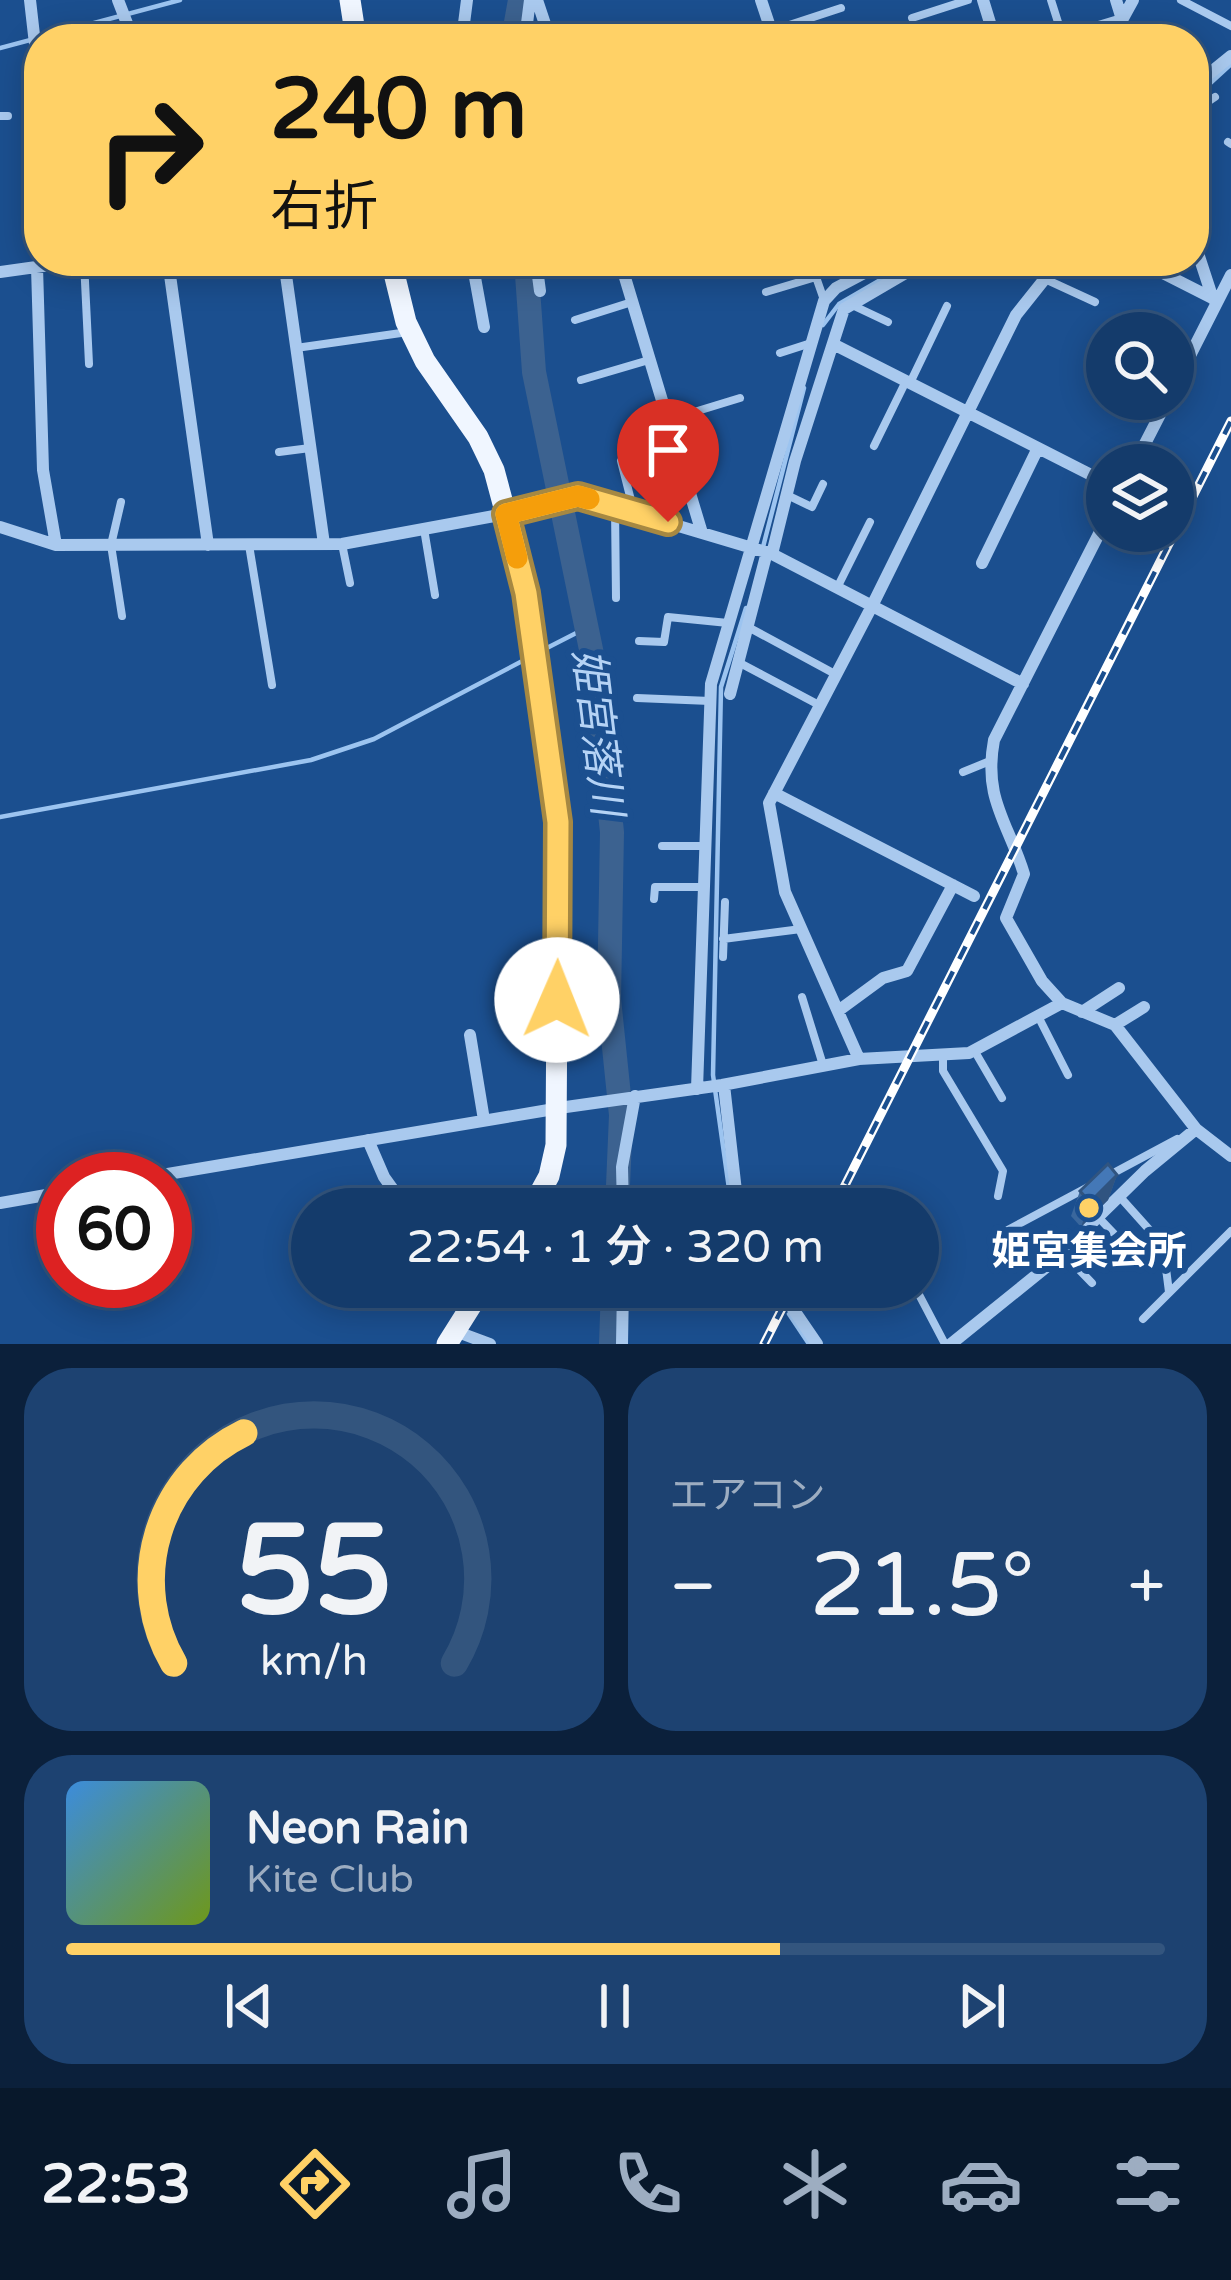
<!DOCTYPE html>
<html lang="ja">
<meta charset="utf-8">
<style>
:root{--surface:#143b6b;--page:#1d4271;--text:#f1f3f6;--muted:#9dadc1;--line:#33557e;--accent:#ffd166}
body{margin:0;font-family:"Varela Round","Noto Sans JP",sans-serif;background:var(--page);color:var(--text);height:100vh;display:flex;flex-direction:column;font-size:45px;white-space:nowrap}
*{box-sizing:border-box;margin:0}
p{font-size:39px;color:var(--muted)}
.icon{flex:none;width:66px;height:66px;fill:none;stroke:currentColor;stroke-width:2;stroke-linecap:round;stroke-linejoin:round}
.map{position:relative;height:1344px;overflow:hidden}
.panel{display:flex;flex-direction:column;gap:24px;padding:24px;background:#0b203b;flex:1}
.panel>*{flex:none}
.guide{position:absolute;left:24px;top:24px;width:1185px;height:252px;border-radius:48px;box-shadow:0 6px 30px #0003,0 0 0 3px var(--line);background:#ffd166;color:#111;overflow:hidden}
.fabs{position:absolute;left:1086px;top:312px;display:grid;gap:24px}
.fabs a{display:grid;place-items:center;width:108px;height:108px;border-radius:50%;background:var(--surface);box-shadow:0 6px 30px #0003,0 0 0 3px var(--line);font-size:60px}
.speed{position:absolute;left:36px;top:1152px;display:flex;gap:24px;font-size:60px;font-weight:700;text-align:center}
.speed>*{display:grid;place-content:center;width:156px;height:156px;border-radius:50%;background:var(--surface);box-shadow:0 6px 30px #0003,0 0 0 3px var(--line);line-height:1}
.speed .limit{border:18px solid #d22;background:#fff;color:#111}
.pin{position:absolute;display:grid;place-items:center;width:102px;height:102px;color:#fff;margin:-123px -51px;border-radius:50% 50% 50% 0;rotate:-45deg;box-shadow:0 0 12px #0007}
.pin .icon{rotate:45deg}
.me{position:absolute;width:132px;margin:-66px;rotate:1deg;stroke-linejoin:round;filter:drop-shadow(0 0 9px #0008)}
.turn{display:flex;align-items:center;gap:42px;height:252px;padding:0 48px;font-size:54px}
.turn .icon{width:156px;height:156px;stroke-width:2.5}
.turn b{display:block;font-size:84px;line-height:102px}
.big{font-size:90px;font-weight:600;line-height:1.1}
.panel .card{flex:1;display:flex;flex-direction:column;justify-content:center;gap:18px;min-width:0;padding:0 42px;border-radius:48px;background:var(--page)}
.panel .dial{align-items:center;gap:0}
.dial svg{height:312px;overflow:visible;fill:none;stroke:var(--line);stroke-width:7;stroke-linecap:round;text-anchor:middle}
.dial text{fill:var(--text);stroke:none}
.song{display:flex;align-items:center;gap:36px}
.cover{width:144px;height:144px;border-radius:18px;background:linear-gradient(135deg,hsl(210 70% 55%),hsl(80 70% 35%))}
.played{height:12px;border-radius:6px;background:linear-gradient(90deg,var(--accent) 65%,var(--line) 65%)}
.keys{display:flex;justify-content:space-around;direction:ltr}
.heat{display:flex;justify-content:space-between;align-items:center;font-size:66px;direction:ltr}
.panel .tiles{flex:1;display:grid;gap:24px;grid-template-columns:1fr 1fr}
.card:last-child{grid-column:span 2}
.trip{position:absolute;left:291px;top:1188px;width:648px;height:120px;border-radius:60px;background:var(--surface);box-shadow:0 6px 30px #0003,0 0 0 3px var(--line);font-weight:600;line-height:120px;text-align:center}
.dock{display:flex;height:192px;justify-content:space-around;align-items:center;background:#08182b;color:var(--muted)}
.dock .icon{width:84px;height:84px}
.dock .active{color:var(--accent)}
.dock b{font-size:54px;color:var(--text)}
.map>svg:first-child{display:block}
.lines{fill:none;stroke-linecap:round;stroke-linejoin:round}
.stream{stroke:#9cc4f0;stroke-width:4.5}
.river{stroke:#3c6290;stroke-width:24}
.lane{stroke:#a9c9ee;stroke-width:8}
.street{stroke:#a9c9ee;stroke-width:12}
.primary{stroke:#f0f6ff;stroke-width:21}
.rail-casing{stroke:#fff;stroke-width:9}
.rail{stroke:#1b4f8f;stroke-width:4.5;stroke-dasharray:14;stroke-linecap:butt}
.wall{fill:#3a679d}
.shaded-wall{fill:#305480}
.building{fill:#4478b7;stroke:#305480;stroke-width:3}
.route-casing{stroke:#a68842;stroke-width:30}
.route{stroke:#ffd166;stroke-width:21}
.slow{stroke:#f59e0b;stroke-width:21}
.poi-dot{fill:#ffd166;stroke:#1b4f8f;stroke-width:4.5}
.labels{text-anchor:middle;stroke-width:12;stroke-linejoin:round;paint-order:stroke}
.poi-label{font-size:39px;font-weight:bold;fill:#fff;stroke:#1b4f8f}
.water-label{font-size:42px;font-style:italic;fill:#b5d3f5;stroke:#1b4f8f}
</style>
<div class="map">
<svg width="1231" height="1344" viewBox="0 0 1231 1344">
<rect width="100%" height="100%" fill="#1b4f8f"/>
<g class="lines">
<path class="stream" d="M0,48L180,0
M1194,98L1230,65
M823,325L839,304L913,261
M762,551L804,388
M543,650L586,628
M0,817L311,760L374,739L528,658
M731,1203L713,1075L721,687L746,608
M789,1314L809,1344"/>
<path class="river" d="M513,39L520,0
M526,261L534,372L594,664L612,832L609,999L621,1115L617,1209
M611,1344L613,1287"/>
<path class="lane" d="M1051,0L1063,38
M1181,0L1231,26
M912,18L968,0
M771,31L841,8
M1194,111L1215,97
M0,116H8
M1228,142L1231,144
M84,261L89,364
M624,277L674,261
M1045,279L1095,302
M766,292L816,277L824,300
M852,305L888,322
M575,320L632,302
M296,348L408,332
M780,353L811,343
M581,380L649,360
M910,383L947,306
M668,420L740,398
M874,446L906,381
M279,452L310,448
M787,495L812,507L823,484
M121,502L111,545L122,616
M615,507L616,598
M634,512L621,461L674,445
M424,529L435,595
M342,544L350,583
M249,545L272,685
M837,588L870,522
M748,627L835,674
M639,641L664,642L668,617L728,623
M738,662L819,705
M637,698L710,701
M963,772L990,761
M662,846H704
M654,899L655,887H702
M723,939L801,929
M723,957L725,902
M802,997L823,1065
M1039,1018L1068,1075
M974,1050L1002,1098
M943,1056V1071L1003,1171L998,1196
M1106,1177L1177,1139
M1120,1197L1163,1245L1169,1292
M1098,1217L1142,1263
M1004,1232L1088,1187
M1062,1252L1092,1283
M915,1287L945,1344
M1143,1319L1231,1231"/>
<path class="street" d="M30,0L39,79
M118,0L133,39
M537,0L550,39
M761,0L774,39
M983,0L995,39
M1116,0L1128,39
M462,39L467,0
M525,39L530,0
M1059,39L1122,20L1133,0
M1194,86L1231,56
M1194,241L1213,299
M168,261L208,545
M284,261L324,544
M472,261L484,327
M536,261L540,291
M620,261L702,533
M1139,261L1212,298
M37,267L43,470L56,545
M0,272L79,261
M833,344L1107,483
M1173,389L1231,275
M1134,465L1168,399
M1107,518L994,740C983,799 1008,822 1024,874L1006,918L1042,981L1062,1003L1115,1025L1196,1129L1231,1156
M0,527L56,545L342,544L505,514L578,496L772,554L1023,684
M772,554L795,461L844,309L926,261
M982,563L1038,448
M730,694L767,552
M774,793L974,896
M838,1011L883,978L907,971L953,885
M1082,1012L1119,988
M1115,1025L1144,1007
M470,1035L484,1120
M859,1059L785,892L769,803L872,606L1016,315L1059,261
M724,1085L738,1209
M697,1089L711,684L824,301L836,288L887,261
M368,1140L384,1177L407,1209
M138,1179L566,1107L722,1085L859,1059L969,1053L1062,1003
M0,1203L63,1192
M623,1209L622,1167L635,1096
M778,1287L817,1344
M455,1331L490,1344
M622,1344L623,1287
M951,1344L1050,1264L1145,1171L1196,1129"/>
<path class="primary" d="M350,0L356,39
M391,261L406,322L425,361L478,437L494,470L527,593L558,822L556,1145L549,1176L531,1209
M447,1344L483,1287"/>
<defs>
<path id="rail" d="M833,1209L1231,421
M764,1344L793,1287"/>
</defs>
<use href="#rail" class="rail-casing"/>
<use href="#rail" class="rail"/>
</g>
<path class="wall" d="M1117,1175L1108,1200L1081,1227L1071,1216L1080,1191Z"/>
<path class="shaded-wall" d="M1117,1175L1108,1200L1081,1227L1090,1202Z"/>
<path class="building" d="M1108,1164L1117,1175L1090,1202L1080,1191Z"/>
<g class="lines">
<defs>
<path id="route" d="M557,1000L558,822L526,593L506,514L578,496L668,522"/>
</defs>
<use href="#route" class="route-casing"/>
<use href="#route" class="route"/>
<path class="slow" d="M517,558L506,514L578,496L589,499"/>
</g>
<circle class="poi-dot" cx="1089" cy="1208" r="12"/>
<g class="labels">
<g class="poi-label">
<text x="1089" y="1264">姫宮集会所</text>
</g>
<g class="water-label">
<text transform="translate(599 732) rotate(83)" y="15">姫宮落川</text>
</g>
</g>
</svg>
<div class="fabs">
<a><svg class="icon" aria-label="search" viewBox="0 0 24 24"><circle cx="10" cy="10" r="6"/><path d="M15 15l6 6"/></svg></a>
<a><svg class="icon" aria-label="layers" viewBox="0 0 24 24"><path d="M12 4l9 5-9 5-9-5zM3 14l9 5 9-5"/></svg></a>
</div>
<div class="speed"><div class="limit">60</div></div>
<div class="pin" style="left:668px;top:522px;background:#d93025"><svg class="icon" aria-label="arrive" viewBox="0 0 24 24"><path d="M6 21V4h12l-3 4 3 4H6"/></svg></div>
<svg class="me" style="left:557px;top:1000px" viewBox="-20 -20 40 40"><circle r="19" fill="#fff"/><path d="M0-13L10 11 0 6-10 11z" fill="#ffd166"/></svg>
<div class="trip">22:54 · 1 分 · 320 m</div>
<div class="guide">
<div class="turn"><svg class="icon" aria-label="right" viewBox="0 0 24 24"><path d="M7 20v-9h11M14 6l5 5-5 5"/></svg><div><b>240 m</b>右折</div></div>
</div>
</div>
<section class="panel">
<div class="tiles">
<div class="card dial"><svg viewBox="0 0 100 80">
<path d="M14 69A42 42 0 1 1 86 69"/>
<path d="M14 69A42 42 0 0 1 32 10" stroke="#ffd166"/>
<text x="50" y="56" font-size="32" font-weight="700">55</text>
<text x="50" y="72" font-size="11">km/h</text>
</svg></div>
<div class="card"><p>エアコン</p>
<div class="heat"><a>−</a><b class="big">21.5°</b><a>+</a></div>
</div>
<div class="card">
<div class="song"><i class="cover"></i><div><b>Neon Rain</b><p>Kite Club</p></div></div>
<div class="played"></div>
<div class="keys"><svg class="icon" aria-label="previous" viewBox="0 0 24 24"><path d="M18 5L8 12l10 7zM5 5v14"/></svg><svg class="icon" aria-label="pause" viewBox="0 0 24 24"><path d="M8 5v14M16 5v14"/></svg><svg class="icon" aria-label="next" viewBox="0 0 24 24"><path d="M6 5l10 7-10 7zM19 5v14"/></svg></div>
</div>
</div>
</section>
<nav class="dock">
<b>22:53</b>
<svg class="icon active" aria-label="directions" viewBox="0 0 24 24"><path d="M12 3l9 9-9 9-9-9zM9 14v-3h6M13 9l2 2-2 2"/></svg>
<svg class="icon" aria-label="music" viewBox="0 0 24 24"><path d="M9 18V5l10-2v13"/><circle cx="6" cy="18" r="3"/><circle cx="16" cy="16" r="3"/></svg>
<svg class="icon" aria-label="phone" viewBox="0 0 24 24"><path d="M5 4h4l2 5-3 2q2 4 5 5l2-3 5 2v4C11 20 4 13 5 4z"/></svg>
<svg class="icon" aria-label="climate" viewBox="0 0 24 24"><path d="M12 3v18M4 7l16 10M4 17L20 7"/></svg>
<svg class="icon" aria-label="car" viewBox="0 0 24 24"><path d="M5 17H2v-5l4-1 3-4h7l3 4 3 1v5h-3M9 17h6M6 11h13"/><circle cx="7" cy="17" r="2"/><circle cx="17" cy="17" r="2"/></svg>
<svg class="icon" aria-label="filters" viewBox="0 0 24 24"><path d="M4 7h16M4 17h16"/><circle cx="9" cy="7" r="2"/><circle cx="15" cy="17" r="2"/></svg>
</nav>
